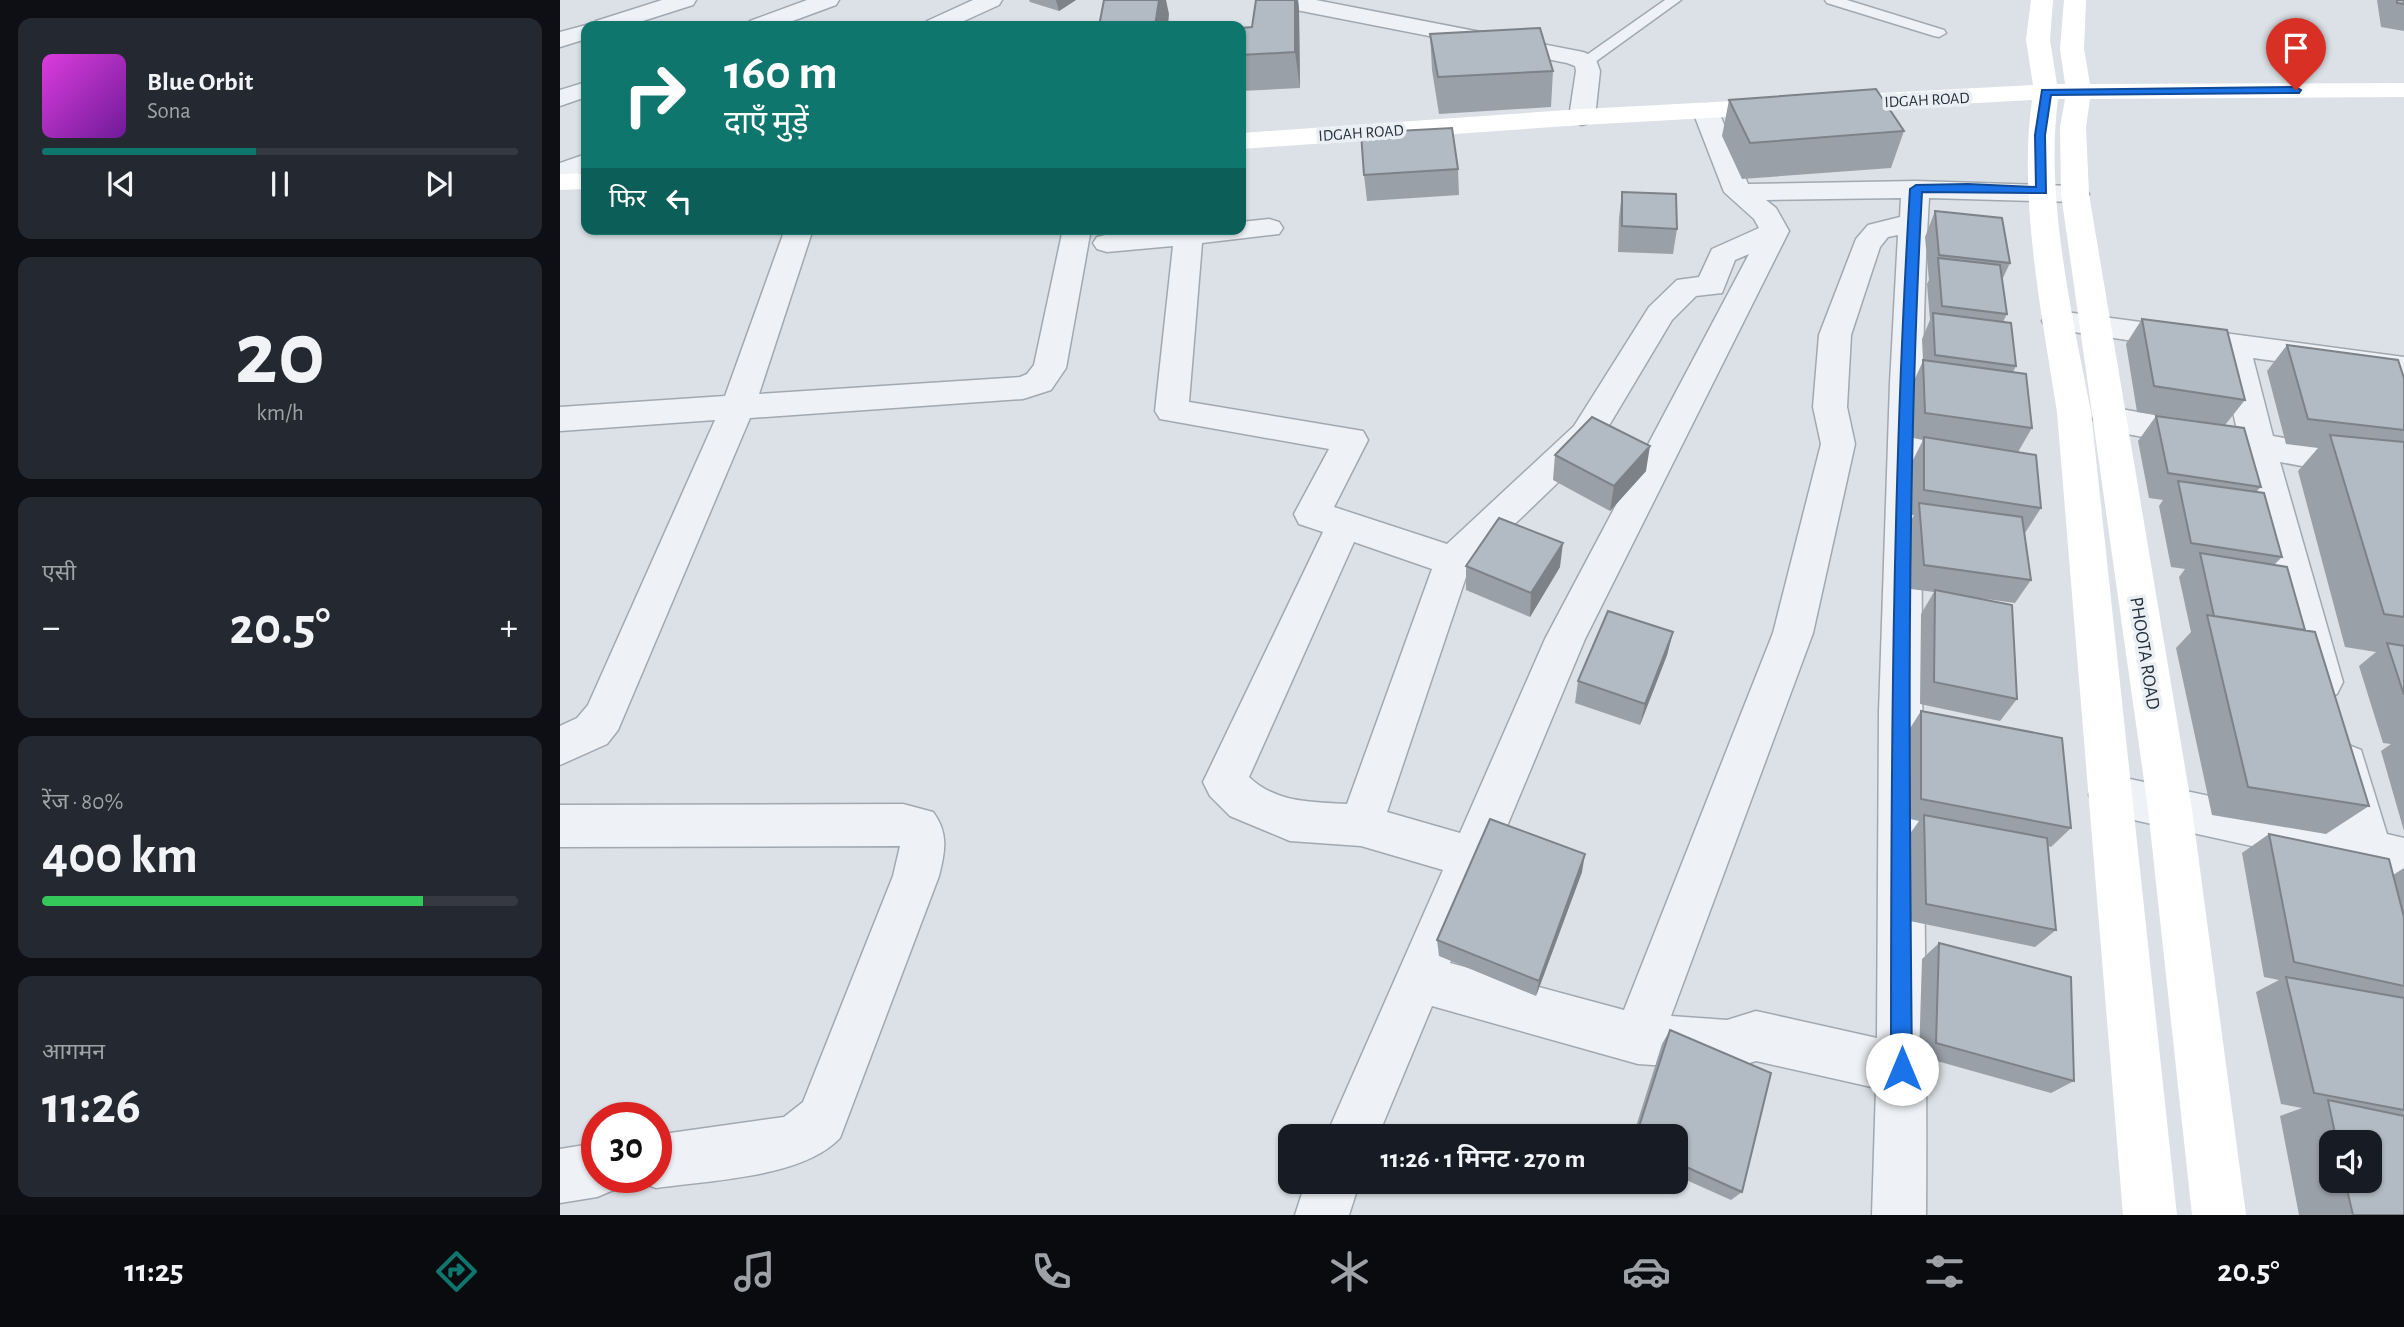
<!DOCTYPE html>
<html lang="hi">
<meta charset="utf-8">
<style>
:root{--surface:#171b24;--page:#242831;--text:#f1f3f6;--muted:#9ea1a6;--line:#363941;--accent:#0f766e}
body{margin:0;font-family:"Alegreya Sans","Noto Sans Devanagari",sans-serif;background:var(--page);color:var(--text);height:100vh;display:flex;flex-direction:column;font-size:26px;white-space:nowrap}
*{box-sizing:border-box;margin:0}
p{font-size:23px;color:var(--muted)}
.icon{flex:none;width:38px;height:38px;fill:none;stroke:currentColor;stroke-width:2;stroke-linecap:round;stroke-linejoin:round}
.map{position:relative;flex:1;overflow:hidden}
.sheet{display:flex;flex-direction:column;gap:18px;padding:18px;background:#0d0f14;width:560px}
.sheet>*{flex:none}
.top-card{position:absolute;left:21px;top:21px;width:665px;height:214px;border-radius:14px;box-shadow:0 2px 5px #0004;background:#0f766e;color:#fff;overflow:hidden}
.buttons{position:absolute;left:1759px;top:1130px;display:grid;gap:14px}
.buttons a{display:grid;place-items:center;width:63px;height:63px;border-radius:14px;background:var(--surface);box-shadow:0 2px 5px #0004;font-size:35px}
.speed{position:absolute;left:21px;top:1102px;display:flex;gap:14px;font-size:35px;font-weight:700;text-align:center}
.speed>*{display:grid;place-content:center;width:91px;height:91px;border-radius:50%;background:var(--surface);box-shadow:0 2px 5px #0004;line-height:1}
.speed .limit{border:10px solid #d22;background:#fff;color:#111}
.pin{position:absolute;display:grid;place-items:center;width:60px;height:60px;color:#fff;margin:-72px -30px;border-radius:50% 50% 50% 0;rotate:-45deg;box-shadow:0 0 7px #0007}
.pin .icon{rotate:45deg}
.me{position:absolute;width:77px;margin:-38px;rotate:0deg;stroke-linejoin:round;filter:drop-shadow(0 0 5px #0008)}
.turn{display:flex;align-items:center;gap:24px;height:147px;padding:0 28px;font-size:32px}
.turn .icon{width:91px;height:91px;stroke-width:2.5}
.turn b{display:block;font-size:49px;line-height:60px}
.then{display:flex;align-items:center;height:66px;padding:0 28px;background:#0003;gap:14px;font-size:26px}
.big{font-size:52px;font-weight:600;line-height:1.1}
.sheet .tile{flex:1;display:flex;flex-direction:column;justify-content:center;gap:10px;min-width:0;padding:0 24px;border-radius:14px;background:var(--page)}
.sheet .dial{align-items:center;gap:0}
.dial b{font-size:91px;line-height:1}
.song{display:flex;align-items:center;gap:21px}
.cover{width:84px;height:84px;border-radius:10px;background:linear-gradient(135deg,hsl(300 70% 55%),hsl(280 70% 35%))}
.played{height:7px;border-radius:4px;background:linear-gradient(90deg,var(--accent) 45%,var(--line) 45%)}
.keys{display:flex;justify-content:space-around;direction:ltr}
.heat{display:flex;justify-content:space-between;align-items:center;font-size:38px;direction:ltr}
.charge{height:10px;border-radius:5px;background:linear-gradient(90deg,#34c759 80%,var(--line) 0)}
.trip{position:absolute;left:718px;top:1124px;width:410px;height:70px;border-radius:14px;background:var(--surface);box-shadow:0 2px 5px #0004;font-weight:600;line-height:70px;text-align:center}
.menu{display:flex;height:112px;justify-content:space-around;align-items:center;background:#090b0e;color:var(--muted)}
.menu .icon{width:49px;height:49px}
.menu .current{color:var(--accent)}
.menu b{font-size:32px;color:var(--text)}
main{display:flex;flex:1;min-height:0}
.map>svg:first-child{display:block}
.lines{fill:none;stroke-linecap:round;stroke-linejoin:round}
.lane-casing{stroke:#a1a8b0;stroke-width:3}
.street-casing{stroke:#a1a8b0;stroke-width:3}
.lane{fill:#eef1f5;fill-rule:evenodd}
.street{fill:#eef1f5;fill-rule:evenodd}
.secondary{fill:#fff;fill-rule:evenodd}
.wall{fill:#99a0a8;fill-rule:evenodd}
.shaded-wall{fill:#7d8288}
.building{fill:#b2bac3;stroke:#7d8288;stroke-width:2}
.route{fill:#1a73e8;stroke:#114b97;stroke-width:2}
.labels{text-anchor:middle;stroke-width:7;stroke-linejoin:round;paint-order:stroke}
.far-street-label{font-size:16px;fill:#25303d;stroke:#eaeff4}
.street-label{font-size:19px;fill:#25303d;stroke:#eaeff4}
</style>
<main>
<section class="sheet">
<div class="tile">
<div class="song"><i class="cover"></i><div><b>Blue Orbit</b><p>Sona</p></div></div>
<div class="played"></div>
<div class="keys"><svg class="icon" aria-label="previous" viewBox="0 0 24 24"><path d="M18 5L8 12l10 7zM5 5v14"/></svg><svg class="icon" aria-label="pause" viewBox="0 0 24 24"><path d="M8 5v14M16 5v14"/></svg><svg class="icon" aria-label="next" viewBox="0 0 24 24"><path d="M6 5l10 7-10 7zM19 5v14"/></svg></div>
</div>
<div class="tile dial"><b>20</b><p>km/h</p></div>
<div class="tile"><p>एसी</p>
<div class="heat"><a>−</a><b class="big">20.5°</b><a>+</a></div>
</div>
<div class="tile"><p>रेंज · 80%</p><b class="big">400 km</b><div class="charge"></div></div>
<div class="tile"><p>आगमन</p><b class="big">11:26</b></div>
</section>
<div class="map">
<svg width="1844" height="1215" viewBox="0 0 1844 1215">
<rect width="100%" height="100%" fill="#dbe1e6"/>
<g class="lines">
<defs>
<path id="lane" d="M1105,0H1121L1031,65H1021L1018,62L1021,59Z
M1265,0H1287L1384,30L1386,33L1379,37L1374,36L1267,3Z"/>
<path id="street" d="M102,0H136L133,5L67,26H32L36,21Z
M247,0H279L276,5L219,26H186L190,21Z
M413,0H442L439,5L393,26H363L367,21Z
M710,0H756L1023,52L1035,57L1040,71L1035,117L1031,122L1022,125L1013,122L1009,117L1016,71L1015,66L1007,63L721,7L713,5Z
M26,25L31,26H26V39L0,47V32Z
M26,82V97L0,106V90Z
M1146,104L1155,107L1159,112L1188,184L1356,181L1515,186L1525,188L1529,194L1525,200L1515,202L1369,198C1363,298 1362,405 1362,508C1360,744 1368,979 1366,1215H1312L1316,1088L1196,1061L1167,1070L1078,1064L872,1006L818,1136H766L883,870L801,846L730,841L670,816L650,796L643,782L763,532L739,524L734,514L769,449L600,419L595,411L613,246L547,252L537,249L533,243L537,237C583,225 634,229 681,229V222L709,219L719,222L723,228L719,234L642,243L629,402L803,431L808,440L774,507L887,544L1014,426L1089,307L1117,280L1139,277L1152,249L1199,228L1194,219L1164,192L1133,112L1137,107ZM1341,198L1340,217L1308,225L1296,239L1259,335L1253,407L1261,444L1213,633L1064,1010L890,963L1025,639L1229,231L1216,208L1206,200ZM1338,235L1330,383L1319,712L1317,1038L1196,1011L1167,1020L1111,1016L1253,633L1295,444L1287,407L1291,335L1320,247L1328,237ZM1189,254L985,639L900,833L827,812L909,568L1038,444L1112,320L1136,296L1162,293L1175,260ZM794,542L872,569L787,804C751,802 716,803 689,777Z
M26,154V171L0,180V163Z
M225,229H253L199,394L460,377L467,374L474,365L503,229H531L506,368L491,390L463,399L190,418L58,730L47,744L0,765V726L17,718L28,705L155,420L0,431V407L165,396Z
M1498,311L1844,357V379L1693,358L1713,436L1844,459V485L1720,462L1783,682L1777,694L1763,699L1749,694L1743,682L1683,455L1550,431L1538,427L1533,419L1538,411L1550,407L1677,430L1660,354L1487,328L1482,321L1487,314Z
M1786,744L1801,750L1827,834L1844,838V880L1839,879L1844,898V1011L1827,1004L1820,987L1791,868L1551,815L1536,809L1529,795L1536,781L1551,775L1780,824L1765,763L1771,750Z
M343,804L373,812C389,833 385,852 379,876L280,1138C242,1178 150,1180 96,1188L77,1181L76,1178H96V1135L224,1117L243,1102L333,876L340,846L0,847V805Z
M37,1143V1178H60L56,1189L37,1197L0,1203V1149Z
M746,1181H800L789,1215H735Z"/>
</defs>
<use href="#lane" class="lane-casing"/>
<use href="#street" class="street-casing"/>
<use href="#lane" class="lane"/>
<use href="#street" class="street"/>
<path class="secondary" d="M1471,0H1493L1490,40L1497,84H1505L1500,49L1504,0H1526L1524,49L1530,84L1844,83V97L1530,99L1526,127L1529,194L1632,809L1686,1215H1632L1588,809L1501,194L1500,127L1505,99H1498C1485,197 1512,315 1531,412L1617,1215H1563L1497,412C1482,316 1458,197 1472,100L1022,125L681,149V133L1022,109L1473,85L1466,40Z
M26,173V189L0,190V174Z"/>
</g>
<path class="wall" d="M469,0H516L499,11L470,2Z
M696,0H738L739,10L740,88L681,91V28L692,27Z
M1817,0H1844V31L1821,27Z
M870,34L993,71L991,107L879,114L872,70Z
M1169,100L1344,131L1331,168L1182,179L1162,136Z
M898,169L899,195L807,201L804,175Z
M1062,192L1117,229L1113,254L1058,252L1059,218Z
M1375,211L1450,263L1442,280L1447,314L1443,322L1456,366L1453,372L1472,428L1458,452L1481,508L1465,533H1464L1471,580L1455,603L1419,598L1457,699L1440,721L1360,704L1361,614L1374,592L1351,589L1347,528L1354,515H1352V462L1363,440L1353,438L1352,385L1363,361L1362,339L1370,320L1367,284L1369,280L1365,237Z
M534,229H612V231L536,234Z
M1582,319L1685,400L1665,425L1577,412L1566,344Z
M1727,345L1844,378V831L1821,751L1831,744L1823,743L1799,666L1816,652L1785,647L1738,471L1758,448L1726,444L1707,371Z
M1596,416L1701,487L1696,492L1722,557L1714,565L1745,630L1809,806L1766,834L1652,815L1616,648L1631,632L1619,577L1625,569L1611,567L1599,506L1603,500L1589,498L1578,441Z
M995,455L1086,471L1050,511L993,480Z
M906,566L1000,567L970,617L906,590Z
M1113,632L1107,655L1080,725L1015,703L1018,681Z
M1361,711L1511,828L1491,847L1488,846L1496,930L1475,947L1350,921L1349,835L1359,821L1346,818L1347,733Z
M1709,834L1833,875L1844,868V1215H1739L1720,1116L1742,1108L1721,1104L1696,992L1719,980L1704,977L1682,853ZM1771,1143H1810V1181H1771Z
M1022,872L976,996L879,956L877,940Z
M1379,943L1514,1081L1491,1093L1359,1056L1362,959Z
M1110,1030L1182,1192L1171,1200L1115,1175V1136H1073L1102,1044Z"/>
<path class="shaded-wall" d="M496,0H516L499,11Z
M599,0H606L609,14L608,26H595Z
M735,0H738L739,10L740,88L735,52Z
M1090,446L1086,471L1050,511L1054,486Z
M1003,543L1000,567L970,617L971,593Z
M1113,632L1107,655L1080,725L1085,704Z
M1025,854L1022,872L976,996L979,981Z"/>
<path class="building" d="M544,0H599L595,26H539Z
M696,0H735V52L681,55V28L692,27Z
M1837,0H1844V4L1837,3Z
M980,28L993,71L878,77L870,34Z
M1316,89L1344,131L1190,143L1169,100Z
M892,128L898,169L804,175L801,133Z
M1062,192L1116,194L1117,229L1062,226Z
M1375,211L1442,218L1450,263L1379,255Z
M1378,258L1440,265L1447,314L1382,306Z
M1373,313L1451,323L1456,366L1375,355Z
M1582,319L1667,330L1685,400L1594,386Z
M1727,345L1838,360L1844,378V430L1748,419Z
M1363,360L1466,374L1472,428L1365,413Z
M1596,416L1684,428L1701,487L1608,473Z
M1032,417L1090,446L1054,486L995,455Z
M1770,435L1844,442V617L1824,614Z
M1364,437L1476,455L1481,508L1364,490Z
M1618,481L1704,493L1722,557L1631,543Z
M1359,503L1462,517L1471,580L1364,565Z
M939,518L1003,543L971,593L906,566Z
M1640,553L1727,567L1745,630L1654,616Z
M1375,590L1452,605L1457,699L1374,682Z
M1048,611L1113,632L1085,704L1018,681Z
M1647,615L1755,632L1809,806L1688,787Z
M1827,643L1844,646V695Z
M1361,711L1502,738L1511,828L1361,799Z
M1364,815L1487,838L1496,930L1366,904Z
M930,819L1025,854L979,981L877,940Z
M1709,834L1829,859L1844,917V986L1734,962Z
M1379,943L1511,977L1514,1081L1376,1043Z
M1726,977L1844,998V1110L1754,1093Z
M1110,1030L1211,1073L1182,1192L1115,1162V1136H1076Z
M1768,1100L1844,1116V1215H1793L1785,1181H1810V1143H1777Z"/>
<path class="route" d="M1736,87L1741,90L1739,93L1491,95L1485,135L1486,193L1362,192C1346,484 1349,776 1352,1069L1349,1076L1342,1079L1334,1076L1331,1069C1331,775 1332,482 1350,189L1356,185L1408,184L1476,187L1475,135L1482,90Z"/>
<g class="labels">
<g class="far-street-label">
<text transform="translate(1367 99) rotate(-3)" y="6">IDGAH ROAD</text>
<text transform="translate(801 132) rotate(-4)" y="6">IDGAH ROAD</text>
</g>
<g class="street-label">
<text transform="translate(1586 653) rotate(81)" y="7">PHOOTA ROAD</text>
</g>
</g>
</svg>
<div class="buttons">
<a><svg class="icon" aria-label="sound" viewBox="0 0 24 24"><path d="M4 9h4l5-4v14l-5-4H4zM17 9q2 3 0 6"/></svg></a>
</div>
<div class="speed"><div class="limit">30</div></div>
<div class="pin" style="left:1736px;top:90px;background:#d93025"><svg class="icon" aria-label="arrive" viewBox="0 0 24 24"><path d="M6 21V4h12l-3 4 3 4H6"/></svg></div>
<svg class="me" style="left:1342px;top:1069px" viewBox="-20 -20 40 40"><circle r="19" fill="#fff"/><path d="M0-13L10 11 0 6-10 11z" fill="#1a73e8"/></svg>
<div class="trip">11:26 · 1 मिनट · 270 m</div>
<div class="top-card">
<div class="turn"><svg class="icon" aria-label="right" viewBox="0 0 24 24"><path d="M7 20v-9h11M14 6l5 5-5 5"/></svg><div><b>160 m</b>दाएँ मुड़ें</div></div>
<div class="then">फिर<svg class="icon" aria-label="left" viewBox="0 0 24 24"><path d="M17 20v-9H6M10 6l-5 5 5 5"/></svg></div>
</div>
</div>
</main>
<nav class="menu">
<b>11:25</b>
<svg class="icon current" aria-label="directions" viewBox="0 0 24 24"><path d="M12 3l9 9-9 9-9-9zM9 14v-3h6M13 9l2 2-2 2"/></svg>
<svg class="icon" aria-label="music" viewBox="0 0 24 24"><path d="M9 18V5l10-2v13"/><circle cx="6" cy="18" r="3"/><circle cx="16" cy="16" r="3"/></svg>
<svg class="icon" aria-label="phone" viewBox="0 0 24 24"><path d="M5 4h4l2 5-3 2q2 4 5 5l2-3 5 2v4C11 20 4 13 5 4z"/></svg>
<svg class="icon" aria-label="climate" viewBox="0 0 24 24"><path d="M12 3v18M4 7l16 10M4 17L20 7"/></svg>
<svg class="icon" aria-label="car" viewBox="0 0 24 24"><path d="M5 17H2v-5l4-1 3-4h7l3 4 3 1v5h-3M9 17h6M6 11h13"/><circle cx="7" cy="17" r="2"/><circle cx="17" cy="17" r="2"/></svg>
<svg class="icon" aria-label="filters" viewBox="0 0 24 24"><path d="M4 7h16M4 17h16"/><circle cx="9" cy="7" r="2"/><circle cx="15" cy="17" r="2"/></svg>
<b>20.5°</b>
</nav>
